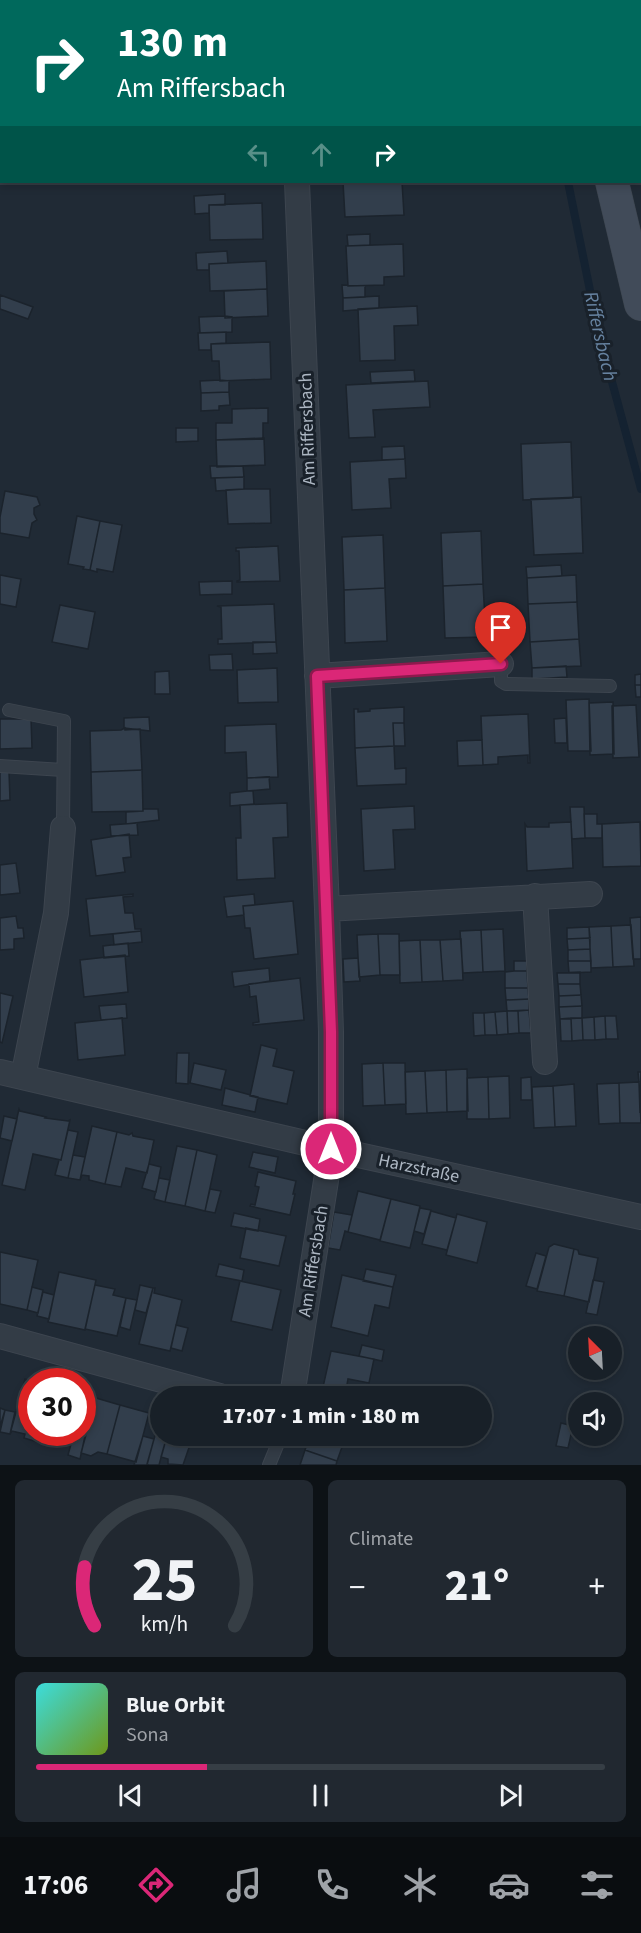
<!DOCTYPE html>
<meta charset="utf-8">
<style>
:root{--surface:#182028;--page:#212830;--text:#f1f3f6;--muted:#9fa3a8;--line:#363e45;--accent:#db2777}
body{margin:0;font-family:"Source Sans 3",sans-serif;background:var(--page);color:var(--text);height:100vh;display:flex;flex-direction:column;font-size:22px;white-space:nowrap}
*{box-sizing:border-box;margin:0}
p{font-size:20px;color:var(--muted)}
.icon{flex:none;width:33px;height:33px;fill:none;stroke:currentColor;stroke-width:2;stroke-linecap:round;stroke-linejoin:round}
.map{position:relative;height:1465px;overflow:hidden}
.sheet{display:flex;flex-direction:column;gap:15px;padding:15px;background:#0d1216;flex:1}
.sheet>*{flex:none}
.hud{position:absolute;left:0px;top:0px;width:642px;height:183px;box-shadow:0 3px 9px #0003,0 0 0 2px var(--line);background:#00695c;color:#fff;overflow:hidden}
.needle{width:39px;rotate:336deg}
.tools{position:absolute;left:568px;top:1326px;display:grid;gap:12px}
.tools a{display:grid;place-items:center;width:54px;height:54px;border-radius:50%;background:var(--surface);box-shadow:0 3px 9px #0003,0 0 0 2px var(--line);font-size:30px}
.speed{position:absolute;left:18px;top:1368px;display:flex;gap:12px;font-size:30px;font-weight:700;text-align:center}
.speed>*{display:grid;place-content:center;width:78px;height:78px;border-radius:50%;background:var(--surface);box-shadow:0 3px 9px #0003,0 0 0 2px var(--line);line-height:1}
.speed .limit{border:9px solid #d22;background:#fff;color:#111}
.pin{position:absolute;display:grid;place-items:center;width:51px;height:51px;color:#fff;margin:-62px -26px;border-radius:50% 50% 50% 0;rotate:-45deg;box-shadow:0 0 6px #0007}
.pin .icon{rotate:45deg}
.me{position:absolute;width:66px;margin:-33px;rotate:0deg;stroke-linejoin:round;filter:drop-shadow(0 0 4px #0008)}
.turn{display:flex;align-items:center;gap:21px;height:126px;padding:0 18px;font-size:27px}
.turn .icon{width:78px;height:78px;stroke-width:2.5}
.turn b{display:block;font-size:42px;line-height:51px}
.lanes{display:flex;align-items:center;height:57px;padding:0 18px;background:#0003;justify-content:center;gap:30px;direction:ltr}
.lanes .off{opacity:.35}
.big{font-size:45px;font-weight:800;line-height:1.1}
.sheet .tile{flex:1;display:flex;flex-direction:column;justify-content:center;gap:9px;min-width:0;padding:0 21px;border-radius:9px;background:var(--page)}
.sheet .dial{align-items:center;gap:0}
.dial svg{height:156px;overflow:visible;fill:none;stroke:var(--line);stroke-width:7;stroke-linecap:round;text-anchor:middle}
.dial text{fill:var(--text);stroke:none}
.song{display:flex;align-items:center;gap:18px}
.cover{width:72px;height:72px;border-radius:9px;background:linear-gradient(135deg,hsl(180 70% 55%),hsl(80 70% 35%))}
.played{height:6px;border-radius:3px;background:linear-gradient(90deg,var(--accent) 30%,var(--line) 30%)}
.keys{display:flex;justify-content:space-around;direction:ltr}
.heat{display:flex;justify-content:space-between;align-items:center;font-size:33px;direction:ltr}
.sheet .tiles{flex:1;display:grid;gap:15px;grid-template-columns:1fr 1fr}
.tile:last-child{grid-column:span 2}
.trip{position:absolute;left:150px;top:1386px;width:342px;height:60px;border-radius:30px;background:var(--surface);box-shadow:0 3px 9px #0003,0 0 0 2px var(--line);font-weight:800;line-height:60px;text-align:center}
.tabs{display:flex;height:96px;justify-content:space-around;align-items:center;background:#0a0d10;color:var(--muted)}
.tabs .icon{width:42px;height:42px}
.tabs .current{color:var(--accent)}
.tabs b{font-size:27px;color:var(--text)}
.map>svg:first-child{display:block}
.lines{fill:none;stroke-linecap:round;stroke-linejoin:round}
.stream{stroke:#142231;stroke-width:8}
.building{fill:#323e4c;stroke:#1b232c;stroke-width:1.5}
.lane-casing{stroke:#3d454f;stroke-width:14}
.street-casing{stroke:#3d454f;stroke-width:26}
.secondary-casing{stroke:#3d454f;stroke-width:34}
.lane{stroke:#333c46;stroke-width:12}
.street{stroke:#333c46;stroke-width:24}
.secondary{stroke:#414b59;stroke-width:33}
.route-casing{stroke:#8e194d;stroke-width:15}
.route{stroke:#db2777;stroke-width:10}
.labels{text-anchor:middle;stroke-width:6;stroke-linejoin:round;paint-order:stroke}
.street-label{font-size:18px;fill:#adb7c3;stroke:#19212a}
.water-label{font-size:20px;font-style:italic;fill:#6783a1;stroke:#19212a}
</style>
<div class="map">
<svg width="641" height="1465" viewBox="0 0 641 1465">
<rect width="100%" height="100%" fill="#202a35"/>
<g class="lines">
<path class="stream" d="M531,0L532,2
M568,182L598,330L641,489"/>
</g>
<path class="building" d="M200,0H251V2H201Z
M0,78H2V111L0,110Z
M327,182H350L327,184Z
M343,182H402L404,215L345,217Z
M225,194V205H209V213L195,214L194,196Z
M262,203L263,239L210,240L209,205Z
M370,234V245L348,246L347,235Z
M403,244L404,276L384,277V285L348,286L346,246Z
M227,251L228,263L209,264V270H197L196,253Z
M266,261L267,289L210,291L209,264Z
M342,285L365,286V297L343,298Z
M267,289L268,316L225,318L224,291Z
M0,295L33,307L28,319L0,309Z
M379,296V308L343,311V298Z
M417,306L418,325L394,326L395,360L360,361L358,309Z
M225,316L232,317V332L200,333L199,317Z
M226,332V343L211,344V350H199L198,333Z
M270,342L271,379L220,381L219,361H212L211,344Z
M414,370L415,381L371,383L370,372Z
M220,380L229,381V392L201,393L200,381Z
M428,381L430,407L373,410L375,437L349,438L346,385Z
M229,392L230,405L219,406V410L201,411V393Z
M268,408V423H263V439L216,440V423H232V409Z
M176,428H198V441L176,442Z
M264,438L265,465L217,467L216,440Z
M571,442L573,498L523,500L521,444Z
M404,446L405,459L382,460V447Z
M405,459L406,478L389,479L391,508L352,510L350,462Z
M210,466H243L244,477L211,478Z
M244,477V489L216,491L215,478Z
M244,489H270L271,523L228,524L226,490Z
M5,491L37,497L40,505L34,508V514L37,520L32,523L29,538L0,533V517Z
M581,497L583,553L534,555L531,499Z
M77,516L100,521L90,570L83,569L84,567L68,564Z
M100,521L122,525L113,572L97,569V572L90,570Z
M481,531L483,584L443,586L441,533Z
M383,535L385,588L344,590L342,537Z
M278,546L280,581L237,582V581L240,580L239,551H236V548Z
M561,565L562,576L527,578L526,567Z
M0,575L21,579L16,607L0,604Z
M576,575L577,602L528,604L527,578Z
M232,581V594L200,595L199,582Z
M483,584L486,637L445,638L443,586Z
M385,588L387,641L345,643L344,590Z
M577,602L579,639L530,642L528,604Z
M274,604L276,642L218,644V639H222L221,607L217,606Z
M60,605L95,612L88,649L52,642Z
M579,639L581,666L532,668L530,642Z
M253,642H276L277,653L253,654Z
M232,654L233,670H210L209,655Z
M566,666L567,677L532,679V668Z
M277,668L278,702L238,703L237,670Z
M169,671L170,694H155V672Z
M641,674V685H635V675Z
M635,685H641V697H636Z
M589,699L591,751H568L566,700Z
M613,702L614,754L590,755L589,703Z
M636,705L639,757L613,758L612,706Z
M404,707V723H393L394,746L355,748L354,709H358V712L370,711V709Z
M528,714L530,763H528V755L498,757V764L483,765L481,716Z
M149,717L150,731L124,728V718Z
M566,718L567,743H555L554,719Z
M0,719H31L32,748L0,749Z
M393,723H404L405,746H394Z
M276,724L278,777L247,778L246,752L225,753V726Z
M125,728V730L140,729L142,770L91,772L90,731L121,730Z
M482,740L483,765L458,766L457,741Z
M394,746L395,769L406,768V784L357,786L355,748Z
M142,770L143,811L92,812L91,772Z
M0,772H9L10,800L0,801Z
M269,777L270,789L247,791V778Z
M247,791H253L254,804L230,806V793Z
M287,803L288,837L273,838L275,878L237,880L236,838H241L240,805Z
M414,806L415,829L393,830L395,869L364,871L361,809Z
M570,807H584L585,838L572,839Z
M143,809H158L159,820L126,824V812L143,811Z
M584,814H597V824H602V838H585Z
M571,822L573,868L527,871L525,824L527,827H549V823Z
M640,822L641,866L603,867L602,824Z
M137,823L138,835L111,836L110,825Z
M129,834L131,857L123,858L125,872L96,876L91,840Z
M16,863L20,893L0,895V865Z
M133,894V896L123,897L125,913H133L135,929H141V931L90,936L86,899Z
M254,894L255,905L243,906L244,915L227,917L224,897Z
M293,901L298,954L254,959L250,928H245L243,906Z
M16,916L18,928H23L24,938L14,939V949L0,950V918Z
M641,917V959H633L630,918Z
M631,925L634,966L613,967L611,926Z
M611,926L613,967L591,968L589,927Z
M589,927L590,938L567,939V928Z
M503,929L505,971L483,972L481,930Z
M481,930L483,972L463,973L460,931Z
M141,931L142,942L114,945L113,934Z
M378,934L380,975L359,977L357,935Z
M378,934H399L400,975H380Z
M590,938V949L568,950L567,939Z
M461,939L463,980L443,981L440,940Z
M420,940H440L443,981L422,982Z
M420,940L422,982L400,983L399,941Z
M128,943L129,956L104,958L103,946Z
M590,949L591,961H568V950Z
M125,955L128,992L84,997L80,960Z
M358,958L360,981L344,982L343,959Z
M514,961H527V971H514Z
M568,961H591V972L569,973Z
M269,968L270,981L234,987L232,972Z
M514,971H527L528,988H505V972Z
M580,972V984H558L557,973Z
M300,978L304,1020L253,1025V1023L259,1022L256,996L250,997L249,984Z
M558,984H580L581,995L559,996Z
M505,988H528L529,999L506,1000Z
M0,993L13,996L2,1043L0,1042Z
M581,995L582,1006L559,1007V996Z
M529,999V1010L507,1011L506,1000Z
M126,1004L127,1018L101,1020L99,1006Z
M582,1006V1018L560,1019L559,1007Z
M529,1010L531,1033H519L518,1011Z
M507,1011L508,1034L497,1035L495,1012Z
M507,1011H518L519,1033L508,1034Z
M495,1012L497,1035H485L484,1013Z
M473,1013H484L485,1035L474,1036Z
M605,1016L606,1039L595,1040L594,1017Z
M605,1016H616L618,1039H606Z
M594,1017L595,1040H583L582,1018Z
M122,1018L125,1055L78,1060L75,1023Z
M571,1018L572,1041H561L560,1019Z
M571,1018H582L583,1040L572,1041Z
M261,1045L277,1049L273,1066L294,1071L287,1104L250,1096Z
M177,1053H189L188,1084L176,1083Z
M194,1063L226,1070L221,1090L190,1083Z
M383,1063L385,1105L363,1106L362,1064Z
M383,1063H405L406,1104L385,1105Z
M467,1069L468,1111L447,1112L446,1070Z
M446,1070L447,1112L427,1113L425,1071Z
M425,1071L427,1113L406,1114L405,1072Z
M638,1072H641L640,1113L639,1082Z
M509,1076L510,1118L489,1119L488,1077Z
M488,1077L489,1119H467V1078Z
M531,1077L532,1100H521V1078Z
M639,1082L641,1123H620L619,1083Z
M619,1083L620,1123L599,1124L597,1084Z
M574,1084L576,1126L555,1127L553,1086Z
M553,1086L555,1127L534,1128L532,1087Z
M225,1088L258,1097L255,1112L222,1105Z
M19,1109L20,1111L46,1117L45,1118L68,1121L70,1120L61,1160L33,1154L25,1190L2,1185Z
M4,1116L17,1119L12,1141L0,1138Z
M92,1126L117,1132L105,1184L89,1180V1176L82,1175L80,1180Z
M68,1130L78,1132L68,1178L55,1175L59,1160H61Z
M117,1132L129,1135L132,1133L133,1136L154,1140L147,1173L126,1168L121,1187L105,1184Z
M177,1146L197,1150L185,1206L165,1202Z
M197,1150L217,1155L205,1211L185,1206Z
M253,1152L278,1157L275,1173L249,1167Z
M73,1155L85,1157L80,1180L68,1178Z
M149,1164L161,1167L156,1192L142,1188Z
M258,1172L296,1181L293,1194H295L290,1215L250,1206L251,1204L255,1205L259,1187L255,1186Z
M159,1178L170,1180L165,1202L154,1199Z
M210,1189L221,1191L215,1213L205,1211Z
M358,1191L391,1199L380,1240L348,1232Z
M391,1199L420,1206L410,1248L380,1241Z
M420,1208L431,1210L424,1234L414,1231Z
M431,1211L456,1218L447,1250L422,1244Z
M334,1212L352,1215L348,1232L345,1231L340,1250L328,1248Z
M234,1213L260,1219L258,1231L231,1226Z
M457,1214L487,1222L477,1263L446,1255Z
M246,1228L286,1236L279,1266L240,1258Z
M554,1244L574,1249L564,1296L537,1291L549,1247Z
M574,1249L578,1250L579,1254L598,1258L589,1302L564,1296Z
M0,1252L38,1260L27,1310L0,1304Z
M536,1253L546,1256L537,1289L526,1286Z
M219,1264L244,1270L242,1281L216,1276Z
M366,1269L396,1275L393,1287L363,1281Z
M59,1272L96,1280L85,1330L48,1322Z
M342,1275L393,1287L389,1308L375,1305L368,1336L331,1327Z
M593,1280L604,1282L597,1315L586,1313Z
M240,1281L281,1290L272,1330L231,1321Z
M95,1285L115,1289L113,1295L126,1298L117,1336L85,1329Z
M140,1285L153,1288L146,1313L135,1310Z
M32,1287L43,1290L38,1313L27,1310Z
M153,1288H155L154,1293L182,1300L170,1351L139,1344Z
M43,1292L54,1295L49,1319L37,1316Z
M126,1298L137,1300L130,1330L120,1327Z
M176,1325L188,1328L182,1351L171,1348Z
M362,1345L384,1350L382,1361L359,1356Z
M331,1351L374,1359L369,1383L348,1379L345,1396H321Z
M25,1379L33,1382H32V1432H36L34,1441L24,1438L25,1434L12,1431L10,1434Z
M96,1398L120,1405L107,1454L98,1452L91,1456L81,1453Z
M120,1405L149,1413L136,1462L107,1454Z
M0,1408L5,1410L0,1427Z
M5,1410L15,1412L10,1434L0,1432Z
M561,1423L573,1426L568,1448L556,1446Z
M36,1432H63L58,1447L34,1441Z
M156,1432L160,1433V1436H167L159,1465H149L147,1464Z
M74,1433L85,1436L80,1459L68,1455Z
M143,1436L154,1439L147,1465H134Z
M167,1436H193L183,1465L168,1464V1459L161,1457Z
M310,1436H346L337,1461L305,1450Z
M305,1450L337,1461L336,1465H300Z"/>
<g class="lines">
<defs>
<path id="lane" d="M501,664V681L506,684L610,686
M9,710L64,721L63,828
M0,766L63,770
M269,1465L281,1436"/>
<path id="street" d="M290,0L291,2
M317,676L501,664
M535,896L545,1062
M327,909L590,894
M0,1072L331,1149L641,1217
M23,1077L56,913L63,828
M0,1336L220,1396
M292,1396L331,1149V1032L327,909L297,182"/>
<path id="secondary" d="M568,0V2
M612,182L641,304"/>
</defs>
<use href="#lane" class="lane-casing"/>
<use href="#street" class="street-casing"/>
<use href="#secondary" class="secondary-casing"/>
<use href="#lane" class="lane"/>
<use href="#street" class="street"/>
<use href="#secondary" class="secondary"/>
</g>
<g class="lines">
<defs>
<path id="route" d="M331,1149V1032L317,676L501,664"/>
</defs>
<use href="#route" class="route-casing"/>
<use href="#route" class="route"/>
</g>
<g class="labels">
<g class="street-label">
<text transform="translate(307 429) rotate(-92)" y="6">Am Riffersbach</text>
<text transform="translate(419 1168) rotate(12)" y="6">Harzstraße</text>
<text transform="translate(313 1261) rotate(-81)" y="6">Am Riffersbach</text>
</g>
<g class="water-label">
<text transform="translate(601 336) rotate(77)" y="7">Riffersbach</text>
</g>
</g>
</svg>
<div class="tools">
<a><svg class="needle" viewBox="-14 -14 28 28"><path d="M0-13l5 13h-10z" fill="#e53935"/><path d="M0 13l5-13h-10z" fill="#9fa3a8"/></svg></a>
<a><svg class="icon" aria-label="sound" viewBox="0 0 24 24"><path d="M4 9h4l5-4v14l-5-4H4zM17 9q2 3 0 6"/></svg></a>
</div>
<div class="speed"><div class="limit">30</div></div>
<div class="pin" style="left:501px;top:664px;background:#d93025"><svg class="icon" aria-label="arrive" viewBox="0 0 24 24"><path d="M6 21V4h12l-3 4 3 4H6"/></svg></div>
<svg class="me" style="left:331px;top:1149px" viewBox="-20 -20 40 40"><circle r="17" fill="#db2777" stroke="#fff" stroke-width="3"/><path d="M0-11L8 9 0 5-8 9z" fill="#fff"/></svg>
<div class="trip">17:07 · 1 min · 180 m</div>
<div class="hud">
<div class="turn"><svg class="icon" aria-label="right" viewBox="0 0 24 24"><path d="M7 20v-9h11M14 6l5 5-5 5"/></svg><div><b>130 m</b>Am Riffersbach</div></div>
<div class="lanes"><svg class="icon off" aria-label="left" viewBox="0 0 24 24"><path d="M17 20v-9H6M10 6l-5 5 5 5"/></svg><svg class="icon off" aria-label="ahead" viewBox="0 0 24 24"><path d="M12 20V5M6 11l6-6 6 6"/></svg><svg class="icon" aria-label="right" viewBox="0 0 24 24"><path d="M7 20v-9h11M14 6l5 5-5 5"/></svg></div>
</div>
</div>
<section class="sheet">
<div class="tiles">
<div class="tile dial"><svg viewBox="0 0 100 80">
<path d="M14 69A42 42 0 1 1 86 69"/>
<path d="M14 69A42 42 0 0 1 9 39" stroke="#db2777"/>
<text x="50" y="56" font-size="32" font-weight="700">25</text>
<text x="50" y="72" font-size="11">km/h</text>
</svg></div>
<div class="tile"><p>Climate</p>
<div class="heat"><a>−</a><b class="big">21°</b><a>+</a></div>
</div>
<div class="tile">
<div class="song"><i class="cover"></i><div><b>Blue Orbit</b><p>Sona</p></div></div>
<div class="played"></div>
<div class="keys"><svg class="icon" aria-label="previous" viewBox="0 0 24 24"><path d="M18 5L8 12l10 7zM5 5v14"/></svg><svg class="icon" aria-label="pause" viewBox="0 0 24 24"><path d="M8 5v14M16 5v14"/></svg><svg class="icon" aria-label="next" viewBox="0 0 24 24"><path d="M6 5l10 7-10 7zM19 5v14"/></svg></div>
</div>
</div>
</section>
<nav class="tabs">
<b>17:06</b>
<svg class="icon current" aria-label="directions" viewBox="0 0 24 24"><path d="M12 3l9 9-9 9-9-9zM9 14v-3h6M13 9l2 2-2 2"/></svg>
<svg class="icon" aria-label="music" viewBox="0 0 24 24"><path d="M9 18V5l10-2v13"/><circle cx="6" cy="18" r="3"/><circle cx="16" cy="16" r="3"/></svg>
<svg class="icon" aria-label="phone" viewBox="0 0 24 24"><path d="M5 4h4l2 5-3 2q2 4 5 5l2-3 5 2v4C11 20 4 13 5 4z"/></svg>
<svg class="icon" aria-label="climate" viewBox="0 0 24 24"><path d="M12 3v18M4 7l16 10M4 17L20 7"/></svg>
<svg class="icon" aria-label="car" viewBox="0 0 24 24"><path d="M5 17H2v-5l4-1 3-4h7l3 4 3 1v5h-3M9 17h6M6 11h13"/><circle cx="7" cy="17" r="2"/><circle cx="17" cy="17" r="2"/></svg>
<svg class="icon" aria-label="filters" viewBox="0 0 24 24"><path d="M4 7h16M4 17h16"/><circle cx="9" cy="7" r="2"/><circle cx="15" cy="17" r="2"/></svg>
</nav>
